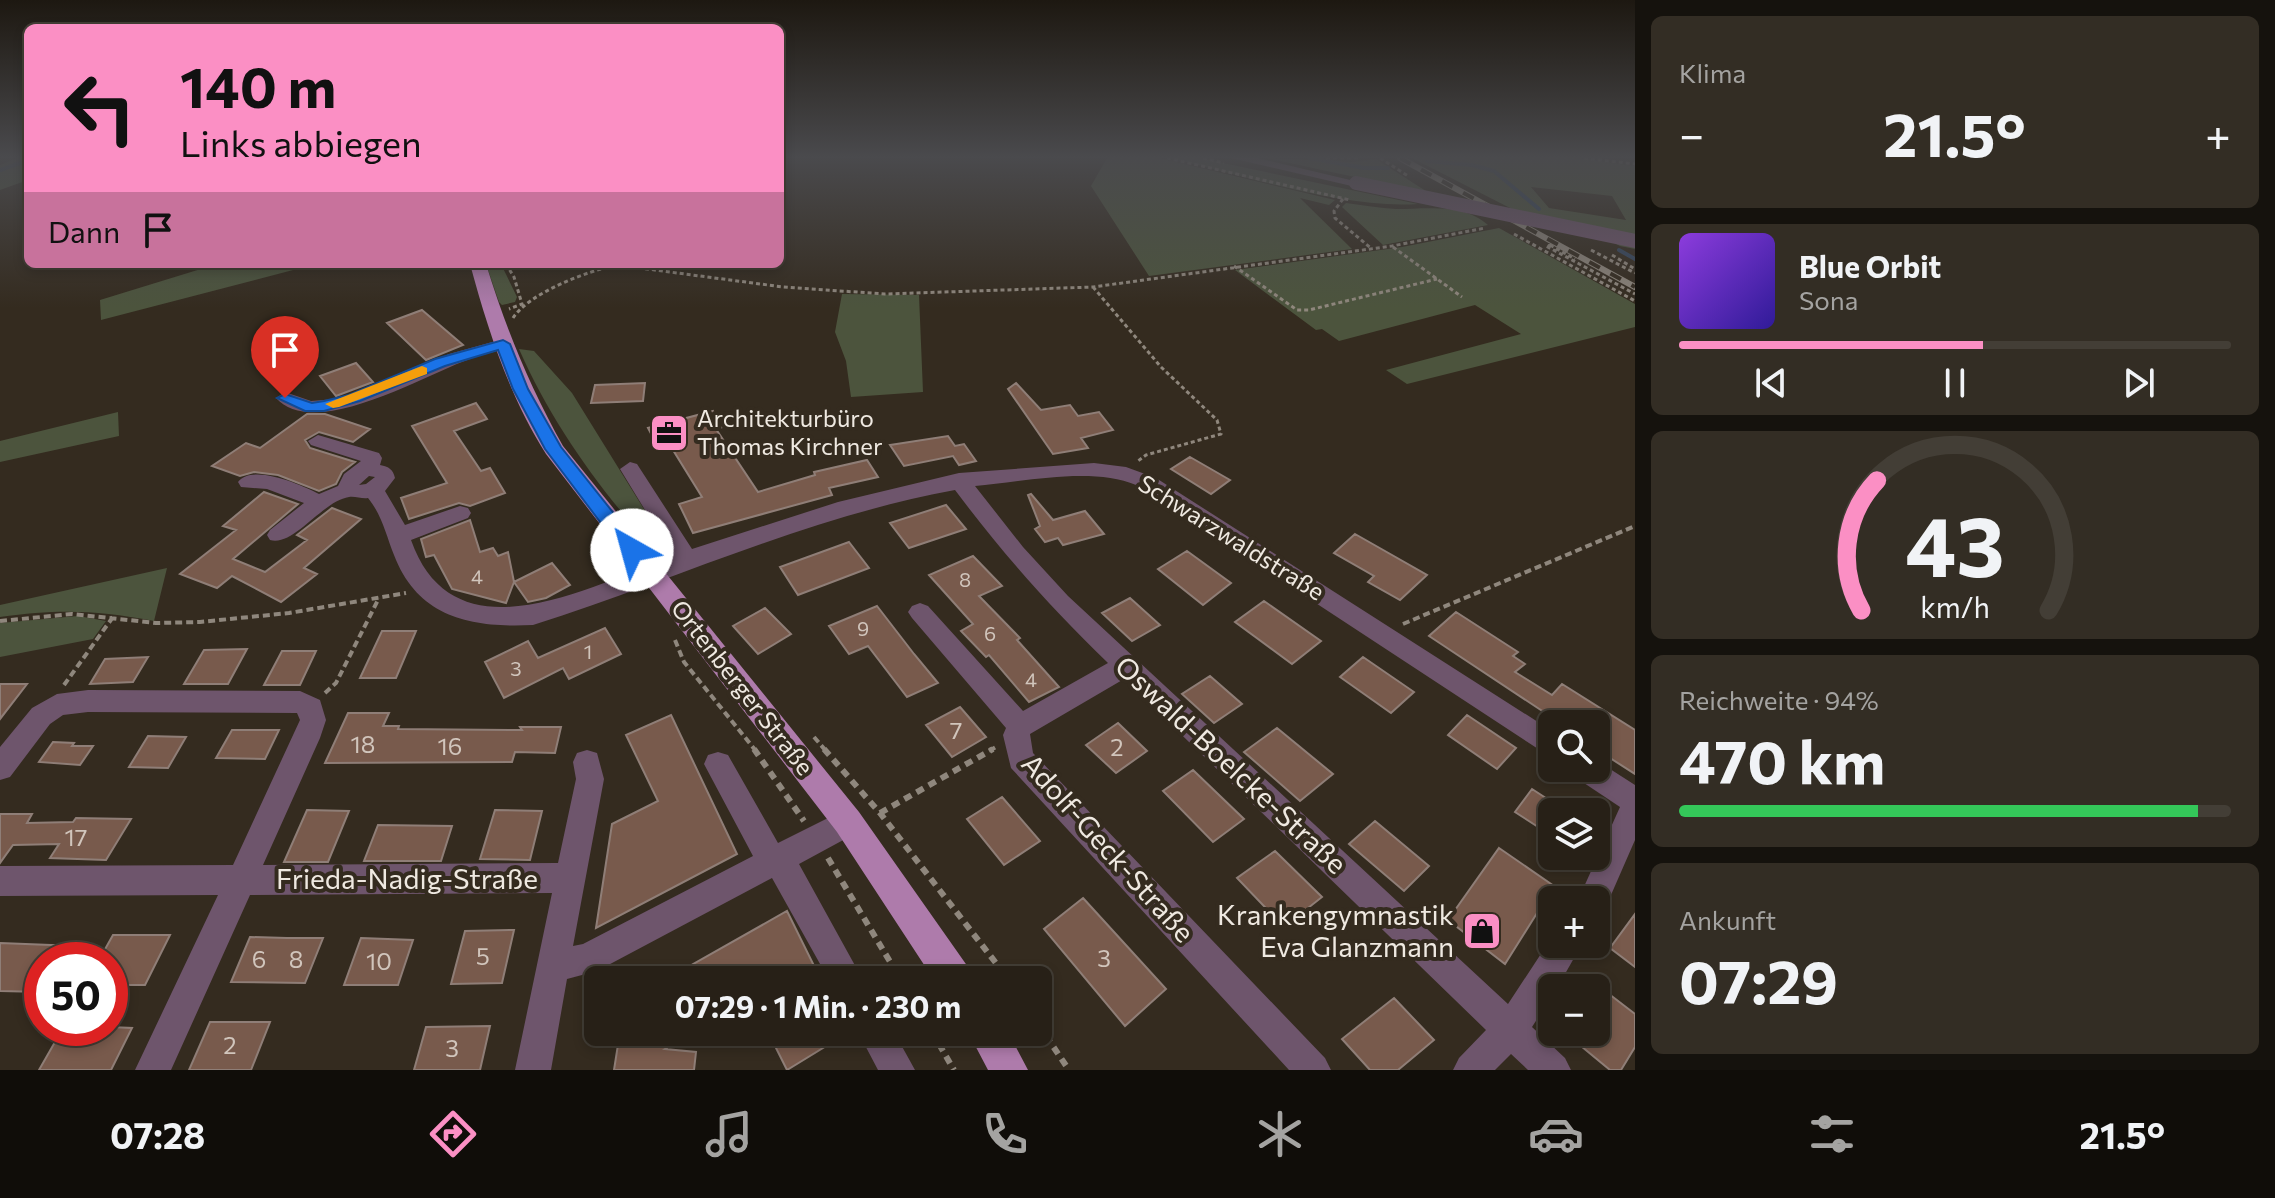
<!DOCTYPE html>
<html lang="de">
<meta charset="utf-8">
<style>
:root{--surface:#272017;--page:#332d24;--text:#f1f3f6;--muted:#a4a3a1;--line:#433e36;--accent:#fb8fc4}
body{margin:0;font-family:Commissioner,sans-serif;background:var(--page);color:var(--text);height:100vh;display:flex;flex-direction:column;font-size:30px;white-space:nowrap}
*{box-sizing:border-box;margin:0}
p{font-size:26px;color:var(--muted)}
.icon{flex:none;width:44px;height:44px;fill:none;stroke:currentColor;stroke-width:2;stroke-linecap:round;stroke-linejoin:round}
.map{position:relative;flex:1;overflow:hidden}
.panel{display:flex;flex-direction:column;gap:16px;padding:16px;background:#15120d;width:640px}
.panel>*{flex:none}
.hud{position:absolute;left:24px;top:24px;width:760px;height:244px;border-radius:12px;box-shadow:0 4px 12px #0003,0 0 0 2px var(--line);background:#fb8fc4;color:#111;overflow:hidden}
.tools{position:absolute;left:1538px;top:710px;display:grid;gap:16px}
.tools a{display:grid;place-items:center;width:72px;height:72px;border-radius:12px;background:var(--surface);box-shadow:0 4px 12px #0003,0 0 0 2px var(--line);font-size:40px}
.speed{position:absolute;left:24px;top:942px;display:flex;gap:16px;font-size:40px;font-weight:700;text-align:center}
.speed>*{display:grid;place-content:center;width:104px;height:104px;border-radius:50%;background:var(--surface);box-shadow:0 4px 12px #0003,0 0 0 2px var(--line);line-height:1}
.speed .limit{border:12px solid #d22;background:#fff;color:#111}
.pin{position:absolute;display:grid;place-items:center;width:68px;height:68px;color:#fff;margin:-82px -34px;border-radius:50% 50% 50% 0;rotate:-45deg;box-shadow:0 0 8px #0007}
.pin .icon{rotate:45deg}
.me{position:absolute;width:88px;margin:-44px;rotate:322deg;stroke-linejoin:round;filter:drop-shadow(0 0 6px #0008)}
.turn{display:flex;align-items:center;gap:28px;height:168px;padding:0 24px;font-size:36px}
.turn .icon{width:104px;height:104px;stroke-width:2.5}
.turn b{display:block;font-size:56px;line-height:68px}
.then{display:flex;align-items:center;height:76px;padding:0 24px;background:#0003;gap:16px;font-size:30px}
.big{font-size:60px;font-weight:700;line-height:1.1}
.panel .tile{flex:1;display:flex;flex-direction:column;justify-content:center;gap:12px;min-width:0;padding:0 28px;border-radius:12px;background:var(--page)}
.panel .dial{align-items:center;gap:0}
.dial svg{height:208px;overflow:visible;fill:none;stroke:var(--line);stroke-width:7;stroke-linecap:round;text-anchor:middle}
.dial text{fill:var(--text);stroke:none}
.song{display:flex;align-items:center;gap:24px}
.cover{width:96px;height:96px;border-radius:12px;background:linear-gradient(135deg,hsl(270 70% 55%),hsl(250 70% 35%))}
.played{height:8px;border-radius:4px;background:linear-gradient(90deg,var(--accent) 55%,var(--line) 55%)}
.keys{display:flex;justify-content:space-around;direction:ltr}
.heat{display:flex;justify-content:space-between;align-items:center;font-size:44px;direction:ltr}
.charge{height:12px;border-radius:6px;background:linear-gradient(90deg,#34c759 94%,var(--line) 0)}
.trip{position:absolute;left:584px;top:966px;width:468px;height:80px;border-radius:12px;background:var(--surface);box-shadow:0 4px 12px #0003,0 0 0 2px var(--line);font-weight:700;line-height:80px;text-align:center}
.dock{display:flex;height:128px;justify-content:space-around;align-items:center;background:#100d09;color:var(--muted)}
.dock .icon{width:56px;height:56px}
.dock .selected{color:var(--accent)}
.dock b{font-size:36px;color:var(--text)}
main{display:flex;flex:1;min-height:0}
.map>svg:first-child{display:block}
.green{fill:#4c543d;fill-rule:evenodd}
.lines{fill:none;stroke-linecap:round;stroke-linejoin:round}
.stream{stroke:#35465e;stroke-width:4}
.building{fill:#785a4c;stroke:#8f7e77;stroke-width:2}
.path-far2{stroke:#8f877d;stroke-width:3;stroke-dasharray:4 3;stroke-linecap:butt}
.path-far1{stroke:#8f877d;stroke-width:4;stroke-dasharray:7 4;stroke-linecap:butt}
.path{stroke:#8f877d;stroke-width:6;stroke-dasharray:8 6;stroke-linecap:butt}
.minor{fill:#6e556c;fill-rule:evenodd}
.major{fill:#ae7bab;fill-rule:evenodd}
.rail-casing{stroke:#8d857b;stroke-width:6}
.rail{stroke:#342b1f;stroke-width:4;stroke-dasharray:12;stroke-linecap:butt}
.minor-bridge{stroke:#6e556c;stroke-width:14}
.route{fill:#1a73e8;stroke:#114b97;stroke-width:2}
.slow{fill:#f59e0b}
.labels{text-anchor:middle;stroke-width:8;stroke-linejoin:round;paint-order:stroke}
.number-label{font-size:20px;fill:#d1c5bc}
.poi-label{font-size:24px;fill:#efe9e1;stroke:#342b1f;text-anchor:start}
.street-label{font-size:24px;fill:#efe9e1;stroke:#342b1f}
.near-number-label{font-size:24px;fill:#d1c5bc}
.near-street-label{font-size:28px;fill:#efe9e1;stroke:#342b1f}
.near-poi-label{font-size:28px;fill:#efe9e1;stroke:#342b1f;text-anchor:end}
</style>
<main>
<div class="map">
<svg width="1635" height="1070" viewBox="0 0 1635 1070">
<rect width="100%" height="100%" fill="#342b1f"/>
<path class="green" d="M17,158H28V180L0,190V165Z
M1107,158H1159L1335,200L1329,205L1300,198L1352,249L1149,276L1091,186Z
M1171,158H1199L1418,204C1343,209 1245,176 1171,158Z
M1266,158L1353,162L1376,159L1429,193Z
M1412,158H1576L1635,166V249L1620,246L1577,223L1514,210ZM1531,187L1612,196L1626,220L1549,208Z
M1346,203C1363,205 1380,208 1396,209C1426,209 1464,203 1488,225L1383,245L1342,207Z
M1499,228L1635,304V327L1407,384L1386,370L1521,334L1475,305L1339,341L1322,329L1316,330L1235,270L1402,247Z
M217,264H316L101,320L100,300Z
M486,264H501L517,297L515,302L502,305L499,302Z
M842,294L919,295L923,392L851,397L846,361L835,332Z
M519,349L534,351L572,393L673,556L663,560C605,496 554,429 519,349Z
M118,412L119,436L0,462V441Z
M167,568L154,621C96,610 58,609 0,617V605Z
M78,616L106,621L93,639L0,657V623Z"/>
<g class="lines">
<path class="stream" d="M1310,158L1364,168H1388
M1427,161L1472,165L1494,171L1539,209
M0,170L28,160
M1619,250L1635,259"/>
</g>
<path class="building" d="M422,310L463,345L426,360L387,323Z
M356,363L373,382L336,396L320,376Z
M645,383L643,401L591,403L595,385Z
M1016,383L1041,410L1070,405L1078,416L1099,412L1113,430L1081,438L1088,448L1053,454L1008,389Z
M476,403L487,419L454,431L481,471L490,468L505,493L470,506L459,503L409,519L401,498L447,483L412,426Z
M713,411L723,427L716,429L758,492L815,475L814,472L867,460L878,477L829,488L832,495L693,533L679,504L702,497L668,442L657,445L648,428Z
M307,414H325L370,429L353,442L319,432L305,440L310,448L355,462L342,472L336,484L319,491L278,475L254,472L240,476L212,466L246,443L260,448Z
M948,436L955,446L964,444L976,461L959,465L953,456L904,466L890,445Z
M1190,457L1230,480L1211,494L1171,469Z
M264,492L298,504L233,559L265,572L307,540L297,535L332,508L361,519L304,568L317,574L281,602L232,576L217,588L180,574L236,530L223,526Z
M1031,494L1053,520L1085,511L1104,534L1063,545L1058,538L1045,542L1035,529L1040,526L1028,495Z
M946,505L966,529L909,548L890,523Z
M470,520L480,552L493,548L498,556L508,552L514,582L552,563L570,585L546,598L528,602L514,582L506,603L452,589L434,555L426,557L421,539Z
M1355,534L1427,575L1400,600L1368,582L1374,576L1334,553Z
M849,542L869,568L798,595L780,567Z
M1187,551L1231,583L1203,605L1158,569Z
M973,556L1002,586L979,596L1020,638L1017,640L1059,687L1029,702L989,655L986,657L961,631L973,624L929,575Z
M1130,598L1160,625L1132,641L1102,613Z
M1264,601L1321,641L1292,664L1235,622Z
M877,606L914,654L938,683L907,697L868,646L849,654L829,626Z
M765,608L791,634L758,654L733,626Z
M1456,612L1518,652L1513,656L1525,664L1515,672L1552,695L1562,684L1635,730V774L1596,749V724H1562L1429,636Z
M605,628L621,654L569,679L563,668L504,698L485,662L528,641L538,658Z
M382,631H416L396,678H360Z
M247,649L228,684H184L204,650Z
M282,651H316L300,685H264Z
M148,657L133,682L90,684L105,659Z
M1363,657L1414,692L1391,713L1340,677Z
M1210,676L1242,704L1214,723L1182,694Z
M0,684H27L0,719Z
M960,707L986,737L952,757L926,725Z
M348,713H389L383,726H399L398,729L522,730L520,727H561L555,753L515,752L512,762L325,763Z
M671,715L737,854L596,928L612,824L658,801L626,735Z
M1467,715L1516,748L1497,769L1448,735Z
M1118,723L1147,751L1116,773L1086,745Z
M1277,728L1333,774L1300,801L1244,752Z
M232,730H279L265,759L216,758Z
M148,736L186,737L168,768L129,767Z
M53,742L74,743L72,746H93L80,765L39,762Z
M1193,770L1244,819L1213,842L1163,791Z
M1532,789L1552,802V836L1515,812Z
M1002,797L1040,841L1004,865L967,819Z
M307,810L349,811L328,862H284Z
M495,810L542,811L530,860L480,859Z
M0,814H32L27,823L73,822L76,818L131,819L106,860L50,858L59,844L13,845L0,863Z
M1375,821L1429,866L1404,891L1349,844Z
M378,825L452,826L441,861H364Z
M1499,848L1554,886L1505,964L1448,920Z
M1275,851L1322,897L1284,927L1237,878Z
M1083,898L1166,989L1125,1026L1044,929Z
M787,911L821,980H665Z
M1635,914V967L1610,948Z
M514,930L502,983L451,984L465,931Z
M113,935H170L145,985H110V960H99Z
M250,937L287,938H323L305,983L231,982Z
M361,938L413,940L398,985H344Z
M0,943L76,946V960H42V992L0,991Z
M1596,984L1635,1014V1047L1621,1070H1610L1564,1032H1596Z
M1394,998L1434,1040L1398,1070H1370L1342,1039Z
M210,1022H270L251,1070H189Z
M490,1026L480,1070H414L426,1027Z
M63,1028L110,1027L132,1028L111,1070H39Z
M620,1032H692L665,1049L696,1052L694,1070H614Z
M768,1032H849L787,1070Z"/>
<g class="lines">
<path class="path-far2" d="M1167,158L1350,200
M1203,158L1224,163
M1326,158H1360
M1380,158L1408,176
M1584,158L1635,164
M1343,199L1334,211L1335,218L1372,249
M1514,234L1635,301
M1550,245L1575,259
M1552,245L1546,246L1635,294
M1393,247L1462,297
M1591,250L1635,273
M1612,255L1635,269
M506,264L514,277L522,304L509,309
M1234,266L1297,310H1309L1437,279
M1093,287L1161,367L1217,420L1221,434L1146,455L1138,461
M513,318C529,293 587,271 617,265L783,287L885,294L1093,287L1392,246L1485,228"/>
<path class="path-far1" d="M0,621L72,614L156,623L200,622L289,613L406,593
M1403,624L1635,526
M675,640L684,662L756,751
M64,685L113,617
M325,693L336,683L379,598
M814,737L826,751
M989,751L996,747"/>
<path class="path" d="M754,749L804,821
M824,749L880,813L1009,980
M880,813L993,749
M828,858L901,980
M1038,1024L1069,1070
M932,1032L954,1070"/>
<path class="minor" d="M1231,158H1257L1363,183L1356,187Z
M503,339L509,340L512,344L509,348C493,352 477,356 462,362C420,378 313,440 276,398L285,392L311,401L336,399L377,385L449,354Z
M318,435L379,453L382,458L380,465C389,467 393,469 395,478L385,491L405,525L460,506L468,508L471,513L468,518L411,540C454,662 590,586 673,556L620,469L630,462L637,464L692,549L838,502L959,473L1094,463L1126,467L1156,478L1552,731V758L1136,485C1092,466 1022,482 975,486L1023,547L1068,596L1508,1004L1552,937V944H1582L1557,988H1552V996L1532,1027L1565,1058L1571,1070H1528L1511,1054L1495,1070H1453L1459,1058L1486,1030L1124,679L1030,734L1033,753L1325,1058L1331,1070H1289L1011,768L1003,735L1006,728L912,618L908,612L912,606L920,603L928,606L1023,711L1108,663C1051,608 1003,554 955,490C808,517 675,580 533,625C472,628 418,618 394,555C386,535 382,515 368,498C362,499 355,496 349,497C322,501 294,547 270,540L267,535L270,530L304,503L267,489L241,487L238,482C252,463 302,485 319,494L338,486L344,474L361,461L311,445L308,441ZM369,476L375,477L366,484L359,485Z
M88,690L300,691L320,700L326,720L320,738L263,865L558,863L576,779L573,762L577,753L587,750L597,753L604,779L573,946L583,944L753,856L704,764L708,755L718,752L728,755L778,843L848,808L858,812L863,822L858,832L799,864L863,980H829L772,878L597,971L567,979L551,1070H515L552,893L250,895L171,1070H135L218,895L0,896V866L233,865L300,720L297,713L88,712L63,715L50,724L10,777L0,780V747L32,708L57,694Z
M1596,760L1635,785V840L1604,911L1596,914V900H1578L1620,807L1575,777L1571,768H1596Z
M858,1032H894L915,1070H878Z"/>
<path class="major" d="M470,264H486C506,329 530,387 563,446L859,812L968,967L973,980H934L837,832L546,454C509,396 488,330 470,264Z
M968,1032H1008L1028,1070H988Z"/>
<defs>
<path id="rail" d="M1400,158L1635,287"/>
</defs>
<use href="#rail" class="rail-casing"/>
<use href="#rail" class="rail"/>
<path class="minor-bridge" d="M1356,183L1635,241"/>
</g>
<linearGradient id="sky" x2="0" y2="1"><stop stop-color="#1d1811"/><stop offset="0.51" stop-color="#4a4a4d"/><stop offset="1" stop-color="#4a4a4d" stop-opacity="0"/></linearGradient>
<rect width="1635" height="308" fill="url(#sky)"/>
<path class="route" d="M503,340L510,344L528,389L561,447L639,545L641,550L639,555H625L545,449L513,389L498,350L445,366L360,401L324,411H305L277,398L285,394L312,403L324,401L349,395L435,359Z"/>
<path class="slow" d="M422,366L427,368V374L339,407L333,408L325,404Z"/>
<defs>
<symbol id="office-square" viewBox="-11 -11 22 22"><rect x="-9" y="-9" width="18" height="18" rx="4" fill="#fb8fc4" stroke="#342b1f"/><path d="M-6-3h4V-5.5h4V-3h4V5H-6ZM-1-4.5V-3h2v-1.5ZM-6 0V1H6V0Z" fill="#111"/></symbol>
<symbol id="shop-square" viewBox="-11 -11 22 22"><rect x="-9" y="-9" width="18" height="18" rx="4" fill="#fb8fc4" stroke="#342b1f"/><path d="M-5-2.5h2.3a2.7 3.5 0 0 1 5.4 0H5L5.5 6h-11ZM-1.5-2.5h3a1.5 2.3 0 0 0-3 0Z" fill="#111"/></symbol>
</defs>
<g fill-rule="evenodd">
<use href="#office-square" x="647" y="411" width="44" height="44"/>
<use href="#shop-square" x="1460" y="909" width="44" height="44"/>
</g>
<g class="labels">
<g class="number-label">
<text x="477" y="584">4</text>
<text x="965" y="587">8</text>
<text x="863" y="636">9</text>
<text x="990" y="641">6</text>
<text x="588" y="659">1</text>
<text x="516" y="676">3</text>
<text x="1031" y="687">4</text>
</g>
<g class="poi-label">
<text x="697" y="427">Architekturbüro<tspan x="697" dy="28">Thomas Kirchner</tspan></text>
</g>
<g class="street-label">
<text transform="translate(1231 538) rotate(32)" y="8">Schwarzwaldstraße</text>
<text transform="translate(742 688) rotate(52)" y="8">Ortenberger Straße</text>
</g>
<g class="near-number-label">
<text x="956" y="739">7</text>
<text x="363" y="753">18</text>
<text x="450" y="755">16</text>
<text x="1117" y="756">2</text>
<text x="76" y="846">17</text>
<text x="483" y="965">5</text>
<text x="1104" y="967">3</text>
<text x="259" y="968">6</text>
<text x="296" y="968">8</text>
<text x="379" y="970">10</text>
<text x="230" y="1054">2</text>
<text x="452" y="1057">3</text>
</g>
<g class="near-street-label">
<text transform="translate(1231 765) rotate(43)" y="10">Oswald-Boelcke-Straße</text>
<text transform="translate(1108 848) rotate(48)" y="10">Adolf-Geck-Straße</text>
<text x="407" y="889">Frieda-Nadig-Straße</text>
</g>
<g class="near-poi-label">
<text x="1454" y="925">Krankengymnastik<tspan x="1454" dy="32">Eva Glanzmann</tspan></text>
</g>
</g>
</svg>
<div class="tools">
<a><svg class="icon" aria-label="search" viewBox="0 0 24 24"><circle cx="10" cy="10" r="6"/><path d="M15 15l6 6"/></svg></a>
<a><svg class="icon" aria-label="layers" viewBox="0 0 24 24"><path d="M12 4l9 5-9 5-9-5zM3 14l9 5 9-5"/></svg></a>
<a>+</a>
<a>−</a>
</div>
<div class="speed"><div class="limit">50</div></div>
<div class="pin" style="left:285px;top:398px;background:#d93025"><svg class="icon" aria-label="arrive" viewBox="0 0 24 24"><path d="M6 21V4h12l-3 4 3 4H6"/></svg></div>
<svg class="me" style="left:632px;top:550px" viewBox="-20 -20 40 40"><circle r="19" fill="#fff"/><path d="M0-13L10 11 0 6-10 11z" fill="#1a73e8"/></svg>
<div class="trip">07:29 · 1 Min. · 230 m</div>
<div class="hud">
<div class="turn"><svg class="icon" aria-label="left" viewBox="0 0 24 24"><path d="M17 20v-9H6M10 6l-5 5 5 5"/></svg><div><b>140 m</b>Links abbiegen</div></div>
<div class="then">Dann<svg class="icon" aria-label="arrive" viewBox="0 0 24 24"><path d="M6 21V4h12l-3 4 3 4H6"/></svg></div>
</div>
</div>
<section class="panel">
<div class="tile"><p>Klima</p>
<div class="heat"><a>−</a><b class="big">21.5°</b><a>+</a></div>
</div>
<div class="tile">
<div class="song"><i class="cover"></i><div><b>Blue Orbit</b><p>Sona</p></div></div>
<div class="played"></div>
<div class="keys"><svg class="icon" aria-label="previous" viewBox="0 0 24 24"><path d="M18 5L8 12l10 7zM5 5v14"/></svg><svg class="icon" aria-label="pause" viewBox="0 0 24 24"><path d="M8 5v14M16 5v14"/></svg><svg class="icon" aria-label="next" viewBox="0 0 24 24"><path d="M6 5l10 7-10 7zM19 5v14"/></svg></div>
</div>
<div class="tile dial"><svg viewBox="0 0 100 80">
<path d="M14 69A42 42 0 1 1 86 69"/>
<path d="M14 69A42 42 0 0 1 20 19" stroke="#fb8fc4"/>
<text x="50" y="56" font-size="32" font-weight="700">43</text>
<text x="50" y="72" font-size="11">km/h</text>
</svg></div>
<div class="tile"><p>Reichweite · 94%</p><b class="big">470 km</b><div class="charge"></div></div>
<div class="tile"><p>Ankunft</p><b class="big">07:29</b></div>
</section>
</main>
<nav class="dock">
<b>07:28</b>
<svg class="icon selected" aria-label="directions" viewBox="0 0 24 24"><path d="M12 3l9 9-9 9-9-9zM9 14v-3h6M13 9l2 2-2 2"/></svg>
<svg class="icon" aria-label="music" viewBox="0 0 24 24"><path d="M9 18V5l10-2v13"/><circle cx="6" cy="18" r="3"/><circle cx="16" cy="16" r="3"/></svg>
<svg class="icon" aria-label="phone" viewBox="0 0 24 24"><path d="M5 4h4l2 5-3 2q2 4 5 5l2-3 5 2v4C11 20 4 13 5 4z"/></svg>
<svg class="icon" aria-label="climate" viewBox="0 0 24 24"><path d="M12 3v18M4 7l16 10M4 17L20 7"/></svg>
<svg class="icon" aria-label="car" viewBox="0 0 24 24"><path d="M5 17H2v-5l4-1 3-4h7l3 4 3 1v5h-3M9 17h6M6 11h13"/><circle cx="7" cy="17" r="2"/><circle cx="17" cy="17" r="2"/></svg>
<svg class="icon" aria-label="filters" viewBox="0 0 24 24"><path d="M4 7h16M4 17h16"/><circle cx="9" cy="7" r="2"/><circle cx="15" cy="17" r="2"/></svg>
<b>21.5°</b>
</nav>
